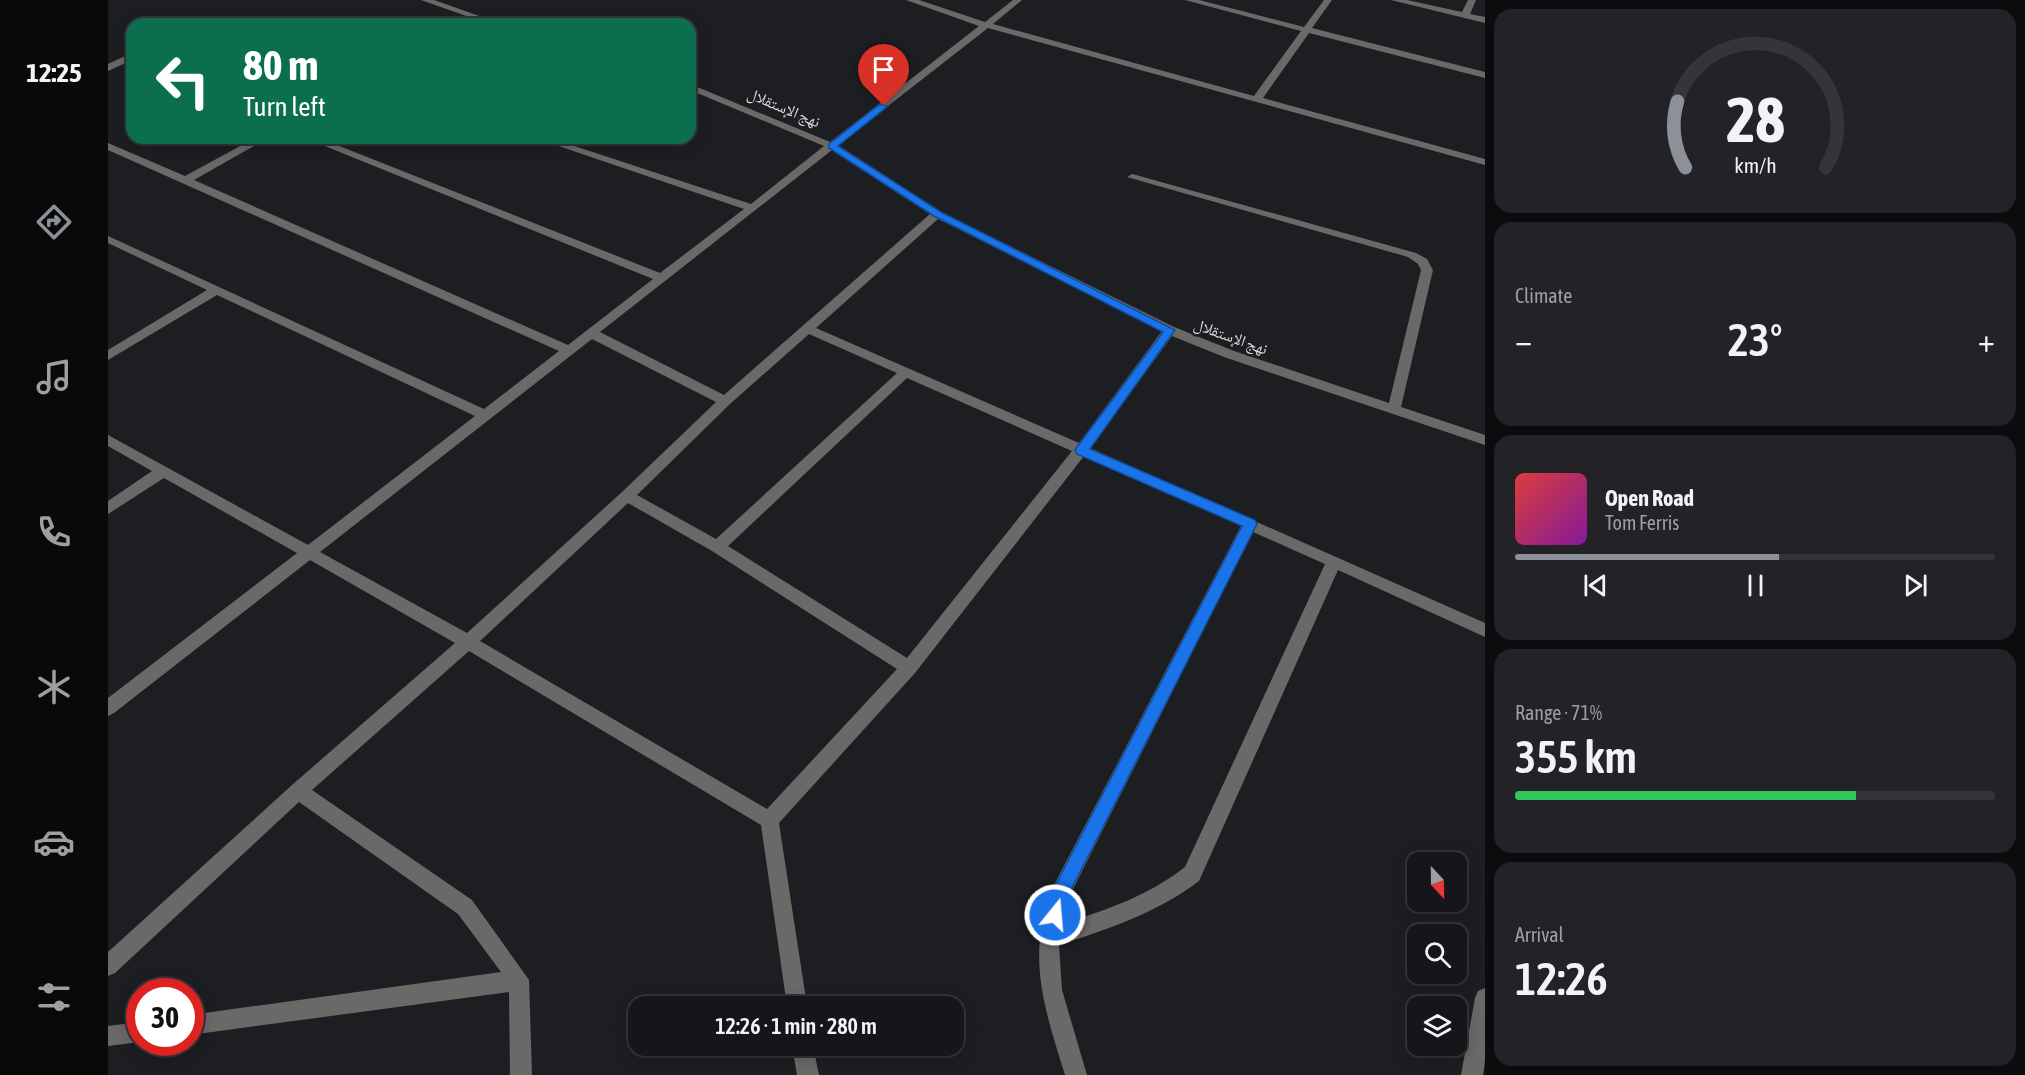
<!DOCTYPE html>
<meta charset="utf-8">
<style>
:root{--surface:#16161a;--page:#232327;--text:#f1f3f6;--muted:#9e9fa2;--line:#353539;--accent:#8c9099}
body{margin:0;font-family:"Asap Condensed","Noto Naskh Arabic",sans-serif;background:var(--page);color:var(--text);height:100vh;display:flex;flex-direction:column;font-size:22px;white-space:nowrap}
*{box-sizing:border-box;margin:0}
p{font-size:20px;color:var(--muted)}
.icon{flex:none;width:33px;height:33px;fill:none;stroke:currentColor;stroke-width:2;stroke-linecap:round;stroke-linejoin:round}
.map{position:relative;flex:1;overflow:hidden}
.panel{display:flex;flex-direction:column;gap:9px;padding:9px;background:#0c0c0e;width:540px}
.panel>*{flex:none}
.banner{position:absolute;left:18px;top:18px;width:570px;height:126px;border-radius:18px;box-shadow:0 3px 15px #0003,0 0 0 2px var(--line);background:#0b6e4f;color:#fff;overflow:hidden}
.needle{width:39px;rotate:158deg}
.tools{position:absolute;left:1299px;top:852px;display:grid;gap:12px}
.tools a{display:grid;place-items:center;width:60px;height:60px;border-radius:12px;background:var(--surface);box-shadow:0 3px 15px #0003,0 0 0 2px var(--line);font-size:30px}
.speed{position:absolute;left:18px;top:978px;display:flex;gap:12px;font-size:30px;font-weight:700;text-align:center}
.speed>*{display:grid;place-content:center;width:78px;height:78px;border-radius:50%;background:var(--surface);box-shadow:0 3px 15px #0003,0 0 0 2px var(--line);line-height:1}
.speed .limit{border:9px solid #d22;background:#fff;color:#111}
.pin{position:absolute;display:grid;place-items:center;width:51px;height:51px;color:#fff;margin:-62px -26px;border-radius:50% 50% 50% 0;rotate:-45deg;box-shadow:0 0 6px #0007}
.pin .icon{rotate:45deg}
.me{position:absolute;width:66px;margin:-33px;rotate:17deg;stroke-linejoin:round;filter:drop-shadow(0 0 4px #0008)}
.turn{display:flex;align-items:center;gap:21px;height:126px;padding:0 18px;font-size:27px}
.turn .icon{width:78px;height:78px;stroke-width:2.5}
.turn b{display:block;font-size:42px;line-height:51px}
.big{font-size:45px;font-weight:600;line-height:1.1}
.panel .card{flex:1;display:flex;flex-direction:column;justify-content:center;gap:9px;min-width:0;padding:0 21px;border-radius:18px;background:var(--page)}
.panel .dial{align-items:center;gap:0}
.dial svg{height:156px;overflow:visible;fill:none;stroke:var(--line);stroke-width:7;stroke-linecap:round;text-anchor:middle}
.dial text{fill:var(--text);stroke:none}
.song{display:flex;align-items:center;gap:18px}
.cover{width:72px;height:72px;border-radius:9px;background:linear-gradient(135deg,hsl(0 70% 55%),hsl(290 70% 35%))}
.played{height:6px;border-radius:3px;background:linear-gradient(90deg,var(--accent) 55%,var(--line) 55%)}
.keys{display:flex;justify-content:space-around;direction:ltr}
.heat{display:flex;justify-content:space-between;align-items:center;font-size:33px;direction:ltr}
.charge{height:9px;border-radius:4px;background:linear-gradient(90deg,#34c759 71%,var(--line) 0)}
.trip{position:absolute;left:520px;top:996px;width:336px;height:60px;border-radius:18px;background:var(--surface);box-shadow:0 3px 15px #0003,0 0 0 2px var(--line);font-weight:600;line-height:60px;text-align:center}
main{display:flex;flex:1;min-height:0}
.tabs{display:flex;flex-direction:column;width:108px;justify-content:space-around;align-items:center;background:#09090a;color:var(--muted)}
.tabs .icon{width:42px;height:42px}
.tabs .current{color:var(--accent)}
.tabs b{font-size:27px;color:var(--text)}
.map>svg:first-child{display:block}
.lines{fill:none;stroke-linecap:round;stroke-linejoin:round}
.minor{fill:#6b6968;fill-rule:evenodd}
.route{fill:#1a73e8;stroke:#114b97;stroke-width:1.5}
.labels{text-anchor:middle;stroke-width:5;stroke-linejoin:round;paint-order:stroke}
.far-street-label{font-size:16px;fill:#dadbde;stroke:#1d1e22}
</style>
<main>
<nav class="tabs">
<b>12:25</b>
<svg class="icon current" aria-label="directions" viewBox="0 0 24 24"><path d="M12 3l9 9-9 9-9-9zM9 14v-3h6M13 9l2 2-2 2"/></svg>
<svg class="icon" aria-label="music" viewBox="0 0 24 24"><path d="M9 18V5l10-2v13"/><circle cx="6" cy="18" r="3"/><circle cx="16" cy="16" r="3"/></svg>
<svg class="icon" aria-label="phone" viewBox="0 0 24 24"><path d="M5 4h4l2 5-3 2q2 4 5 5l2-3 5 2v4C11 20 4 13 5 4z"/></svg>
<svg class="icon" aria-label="climate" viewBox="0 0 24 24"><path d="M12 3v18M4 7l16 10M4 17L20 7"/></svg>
<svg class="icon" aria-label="car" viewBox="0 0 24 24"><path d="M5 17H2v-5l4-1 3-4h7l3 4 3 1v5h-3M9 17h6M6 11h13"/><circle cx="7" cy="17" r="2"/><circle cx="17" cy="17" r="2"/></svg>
<svg class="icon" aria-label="filters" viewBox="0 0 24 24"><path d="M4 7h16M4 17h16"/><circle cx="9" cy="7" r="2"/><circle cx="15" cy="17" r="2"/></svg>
</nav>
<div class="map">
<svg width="1377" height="1075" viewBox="0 0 1377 1075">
<rect width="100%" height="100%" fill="#1d1e22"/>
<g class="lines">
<path class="minor" d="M313,0H326L394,24H381Z
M798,0H811L877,22L905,0H914L885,24L1146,96L1193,31L1077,0H1091L1196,27L1216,0H1224L1204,28L1377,72V78L1201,33L1155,98L1377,159V165L880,28L730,145L833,212L1066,327L1126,351L1281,403L1313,270L1310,264L1300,257L1019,177L1024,174L1028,175L1308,253L1319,259L1325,270L1293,407L1377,435V445L1116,357L1064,336L982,448L1377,623V637L1230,570L1091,881C1049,913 1000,929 951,945L954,990L979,1075H957C936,1007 917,955 946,885L1133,526L976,456L807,673L671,823L699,1006H679L653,825L361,651L204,790L364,900L421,980L424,1075H402L401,992L82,1035V1015L393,972L350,914L191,802L7,973L0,976V952L184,785L347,643L202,560L6,713L0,716V698L189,553L56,478L0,514V501L44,471L0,446V435L200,545L367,416L109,295L0,360V350L99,290L0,243V236L376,409L451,351L0,150V143L77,176L147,138H160L86,180L460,345L545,279L197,138H211L552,273L636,209L427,138H442L643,204L716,146L582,90V84L722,142L871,26ZM724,150L822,214L616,395L492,332ZM830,219L1054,331L971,443L708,328ZM701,334L789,373L608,539L529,495L622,404ZM484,339L608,402L514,492L359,633L212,552ZM799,378L964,451L799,658L620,546ZM520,503L604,551L789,669L659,809L372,641ZM1145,532L1217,564L1077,867C1040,896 998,910 954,924L962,895Z
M1283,0H1299L1354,12L1360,0H1368L1362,14L1377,17V23Z
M24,53V60L0,71V64Z
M1377,988V1061L1375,1075H1353L1367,998L1370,991Z
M32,1022V1042L0,1046V1026Z
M684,1046H705L711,1075H689Z"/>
</g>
<path class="route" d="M772,104L780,106L730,146L833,212L1067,330L982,449L1147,520L1149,524L961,894L953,921L947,924L941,921L938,915L947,886L1134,526L969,454L967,450L969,447L1055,332L826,216L721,148V144Z"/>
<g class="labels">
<g class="far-street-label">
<text transform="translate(676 107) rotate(23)" y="6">نهج الإستقلال</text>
<text transform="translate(1123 336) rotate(20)" y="6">نهج الإستقلال</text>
</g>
</g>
</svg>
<div class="tools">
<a><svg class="needle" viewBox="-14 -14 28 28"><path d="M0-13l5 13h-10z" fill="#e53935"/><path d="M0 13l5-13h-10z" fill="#9e9fa2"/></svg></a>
<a><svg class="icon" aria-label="search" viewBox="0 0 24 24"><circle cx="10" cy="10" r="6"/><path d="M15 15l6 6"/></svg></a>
<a><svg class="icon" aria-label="layers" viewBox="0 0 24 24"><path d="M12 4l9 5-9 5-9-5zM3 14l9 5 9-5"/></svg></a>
</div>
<div class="speed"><div class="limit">30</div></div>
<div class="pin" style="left:776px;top:106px;background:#d93025"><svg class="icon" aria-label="arrive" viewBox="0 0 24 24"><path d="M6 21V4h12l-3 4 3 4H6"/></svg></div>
<svg class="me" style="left:947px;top:915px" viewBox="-20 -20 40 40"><circle r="17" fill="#1a73e8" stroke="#fff" stroke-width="3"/><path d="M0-11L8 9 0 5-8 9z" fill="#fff"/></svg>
<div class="trip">12:26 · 1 min · 280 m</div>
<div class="banner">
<div class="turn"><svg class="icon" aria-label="left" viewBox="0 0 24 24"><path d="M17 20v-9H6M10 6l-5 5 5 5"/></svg><div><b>80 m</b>Turn left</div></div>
</div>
</div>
<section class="panel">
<div class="card dial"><svg viewBox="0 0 100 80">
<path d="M14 69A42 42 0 1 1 86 69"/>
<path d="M14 69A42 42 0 0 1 10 35" stroke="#8c9099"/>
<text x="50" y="56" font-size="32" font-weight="700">28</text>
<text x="50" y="72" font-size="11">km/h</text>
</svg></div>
<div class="card"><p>Climate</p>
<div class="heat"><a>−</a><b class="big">23°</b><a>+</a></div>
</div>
<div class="card">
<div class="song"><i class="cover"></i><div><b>Open Road</b><p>Tom Ferris</p></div></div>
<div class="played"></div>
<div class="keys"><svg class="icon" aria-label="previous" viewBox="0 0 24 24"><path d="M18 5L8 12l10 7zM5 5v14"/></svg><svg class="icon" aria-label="pause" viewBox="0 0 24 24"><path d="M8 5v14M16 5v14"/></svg><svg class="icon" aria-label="next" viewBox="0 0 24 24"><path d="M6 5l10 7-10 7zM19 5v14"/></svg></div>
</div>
<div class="card"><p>Range · 71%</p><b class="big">355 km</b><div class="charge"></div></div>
<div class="card"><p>Arrival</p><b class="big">12:26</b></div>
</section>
</main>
